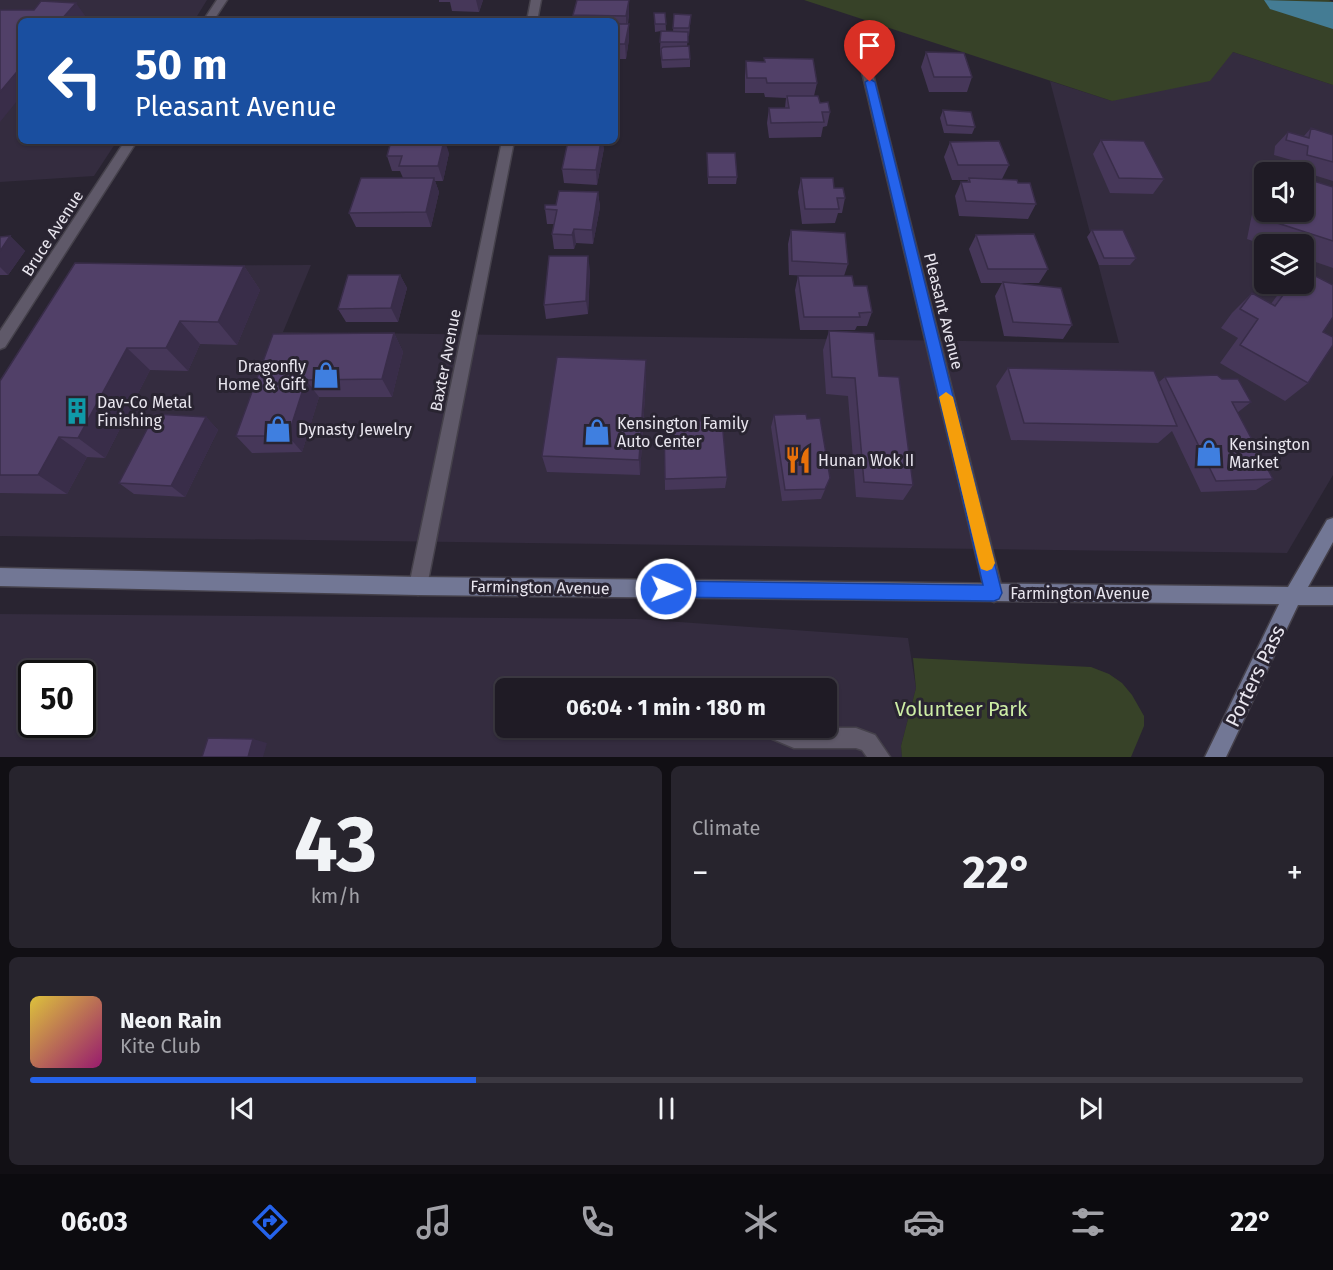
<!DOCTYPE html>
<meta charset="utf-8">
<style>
:root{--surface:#1f1b25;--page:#27242d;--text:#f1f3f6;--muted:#a1a1a7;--line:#3c3942;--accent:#2563eb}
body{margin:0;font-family:"Fira Sans",sans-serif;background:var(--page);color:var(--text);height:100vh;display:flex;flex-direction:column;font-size:22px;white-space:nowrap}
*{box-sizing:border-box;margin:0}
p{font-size:20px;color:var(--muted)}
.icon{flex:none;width:33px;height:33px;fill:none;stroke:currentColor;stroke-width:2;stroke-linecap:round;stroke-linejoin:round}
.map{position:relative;height:757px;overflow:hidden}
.panel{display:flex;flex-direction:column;gap:9px;padding:9px;background:#110f14;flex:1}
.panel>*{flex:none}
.guide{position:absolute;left:18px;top:18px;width:600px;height:126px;border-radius:9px;box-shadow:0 2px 4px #0004,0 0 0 2px var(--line);background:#1a4fa0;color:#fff;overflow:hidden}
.tools{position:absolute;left:1254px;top:162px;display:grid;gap:12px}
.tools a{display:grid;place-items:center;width:60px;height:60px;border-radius:9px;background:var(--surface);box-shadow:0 2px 4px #0004,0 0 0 2px var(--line);font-size:30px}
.speed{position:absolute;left:18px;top:660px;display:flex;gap:12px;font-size:30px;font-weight:700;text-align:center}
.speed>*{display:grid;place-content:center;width:78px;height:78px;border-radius:50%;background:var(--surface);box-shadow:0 2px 4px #0004,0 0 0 2px var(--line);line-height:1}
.speed .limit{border:3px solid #111;border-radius:9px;background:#fff;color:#111}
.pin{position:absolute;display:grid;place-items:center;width:51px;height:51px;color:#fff;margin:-62px -26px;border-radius:50% 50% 50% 0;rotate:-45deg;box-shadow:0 0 6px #0007}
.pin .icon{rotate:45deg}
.me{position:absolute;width:66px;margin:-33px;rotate:91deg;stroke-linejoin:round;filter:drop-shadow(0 0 4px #0008)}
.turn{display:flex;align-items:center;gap:21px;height:126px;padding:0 18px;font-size:27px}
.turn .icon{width:78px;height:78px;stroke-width:2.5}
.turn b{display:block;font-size:42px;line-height:51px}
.big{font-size:45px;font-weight:700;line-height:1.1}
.panel .tile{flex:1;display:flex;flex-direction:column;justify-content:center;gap:9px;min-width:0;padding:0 21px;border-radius:9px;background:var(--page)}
.panel .dial{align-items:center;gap:0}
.dial b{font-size:78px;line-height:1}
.song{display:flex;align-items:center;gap:18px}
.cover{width:72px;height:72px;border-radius:9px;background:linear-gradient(135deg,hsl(50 70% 55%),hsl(320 70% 35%))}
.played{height:6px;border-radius:3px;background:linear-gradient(90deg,var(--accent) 35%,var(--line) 35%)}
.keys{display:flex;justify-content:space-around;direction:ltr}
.heat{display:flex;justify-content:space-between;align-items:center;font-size:33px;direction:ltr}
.panel .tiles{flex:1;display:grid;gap:9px;grid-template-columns:1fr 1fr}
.tile:last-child{grid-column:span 2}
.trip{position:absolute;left:495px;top:678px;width:342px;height:60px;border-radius:9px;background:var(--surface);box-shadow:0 2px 4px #0004,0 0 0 2px var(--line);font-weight:700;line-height:60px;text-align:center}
.tab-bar{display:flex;height:96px;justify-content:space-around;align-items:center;background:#0c0b0f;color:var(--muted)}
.tab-bar .icon{width:42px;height:42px}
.tab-bar .on{color:var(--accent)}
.tab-bar b{font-size:27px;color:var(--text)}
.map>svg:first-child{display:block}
.built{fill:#342c3f;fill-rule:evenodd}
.green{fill:#374228}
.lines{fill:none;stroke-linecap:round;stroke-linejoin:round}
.river{fill:#447c94;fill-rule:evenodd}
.lane-casing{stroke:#45414b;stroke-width:3}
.street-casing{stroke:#45414b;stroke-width:3}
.secondary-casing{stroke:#45414b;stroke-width:3}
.lane{fill:#5f5969;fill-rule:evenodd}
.street{fill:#5f5969;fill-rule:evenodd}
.secondary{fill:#727795;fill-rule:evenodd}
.wall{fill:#463759}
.shaded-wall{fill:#392d49}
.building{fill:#514068;stroke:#392d49;stroke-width:1.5}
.route{fill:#2563eb;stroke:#184099;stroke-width:1.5}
.slow{fill:#f59e0b}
.labels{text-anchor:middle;stroke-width:6;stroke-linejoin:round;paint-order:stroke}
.street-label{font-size:16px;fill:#e8e5ee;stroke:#292431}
.poi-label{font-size:16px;fill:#e8e5ee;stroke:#292431;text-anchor:start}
.near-street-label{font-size:20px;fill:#e8e5ee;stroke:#292431}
.near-park-label{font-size:20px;fill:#cdeda5;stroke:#292431}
</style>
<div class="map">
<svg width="1333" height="757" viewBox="0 0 1333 757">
<rect width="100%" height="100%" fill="#292431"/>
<path class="built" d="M0,0H207L194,21H21V141H117L94,176L0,182Z
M1233,52L1333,85V475L1287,553L0,536V384L77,266L311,265L283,332L1119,343L1050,81L1112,101ZM1264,172H1304V212H1264ZM1264,244H1304V284H1264Z
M0,614L637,619L908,638L916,688L901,746L902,757H0ZM32,674H82V724H32ZM506,688H826V728H506Z"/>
<path class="green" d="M804,0H1329L1333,2V85L1233,52L1210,81L1112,101Z
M913,658L1091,667L1109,674L1122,683L1132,695L1144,716V726L1131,757H902L901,746L916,688Z"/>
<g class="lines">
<path class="river" d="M1264,0L1333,2V29L1270,9Z"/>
<defs>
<path id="lane" d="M760,728H856L875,735L890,757H867L862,750L856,748H794L763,735Z"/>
<path id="street" d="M217,0H227L213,21H203Z
M531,0H541L537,21H527Z
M859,35L864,38L1003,593L1000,599L994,602L988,599L985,593L854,38Z
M125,141H137L5,347L0,349V331Z
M502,141H514L427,586L424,592L418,595L412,592L409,586Z"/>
<path id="secondary" d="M1333,518V542L1308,587H1333V605H1298L1226,757H1205L1279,604L418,595L0,586V568L418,577L1288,587L1327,520Z"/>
</defs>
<use href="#lane" class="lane-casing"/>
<use href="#street" class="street-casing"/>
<use href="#secondary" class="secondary-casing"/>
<use href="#lane" class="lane"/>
<use href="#street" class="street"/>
<use href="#secondary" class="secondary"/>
</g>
<path class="wall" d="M439,0H483L479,12L452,11L450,2H439Z
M577,0H639H629V14L628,24L629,39L626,59H615V21H574L573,15Z
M654,13H665L666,31L673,32L674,14L691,15L689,36H688L687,46L690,59V67L662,68L660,50L661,31L655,32Z
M926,52L972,77L967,92H929L921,67Z
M764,58L817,83L814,96L830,112L827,126L823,127L821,137L769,138L767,123L769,108H785L786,98L765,97L764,93H745V76L746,61L764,62Z
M943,110L975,127L972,134L944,133L940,118Z
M1311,128L1333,135V181L1294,169L1295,161L1274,155L1275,146L1288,132L1304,136Z
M1101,140L1164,179L1153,194L1110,193L1093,154Z
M950,142L1009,165L1002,179L1018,183L1036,204L1028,219L959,216L955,196L961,182H967L968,180H952L944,157Z
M604,148L597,185L564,183L562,169Z
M449,153L443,181H435L439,192L431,227H356L349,213L403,178L400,171H392L387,156Z
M707,153L737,177L736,184H708Z
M801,178L834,188L845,198L842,213H838L835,223L802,224L798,192Z
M1264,180V212H1304L1333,187V268L1304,258V244L1264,245L1247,239L1257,189Z
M598,192L600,207L593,244L576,243L574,249H554L552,234L554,224H547L545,209Z
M791,230L848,264L844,276L854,286L872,312L867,326H857L855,330H800L795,290L798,276H812L789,275L788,244Z
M1092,230L1136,258L1130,265H1099L1087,237Z
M976,235L1048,269L1039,283H1013L1072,325L1063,339L1004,336L995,296L1002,283H981L969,249Z
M10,236L25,251L8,275H0V237Z
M244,266L260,290L237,345L200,344L188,371L150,370L105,458L87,457L67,494L0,493V381Z
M590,270L588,314L546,319L544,305Z
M400,275L407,288L398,322H346L338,309Z
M1287,284H1304L1323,332L1308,383L1285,401L1220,363L1238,338L1221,328L1232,313L1252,293L1271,304L1282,289Z
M829,331L879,376L913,485L903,500L856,497L848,396L826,394L823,350Z
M394,333L403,352L392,397H319L302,452L252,453L236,436L273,334Z
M646,360V378L640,475L547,472L542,456Z
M1008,368L1159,382L1165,377L1251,402L1237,413L1273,479L1256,490L1201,492L1172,431L1158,443L1011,440L996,386Z
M774,415L807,419L830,478L821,499L782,501L771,427Z
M206,417L218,430L185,497L134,494L119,483Z
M664,422L727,477L725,488L665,490Z"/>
<path class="shaded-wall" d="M476,0H483L479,12Z
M629,0V14L626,31V16Z
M76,3L86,17L83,21H60Z
M629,24V39L626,59L625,44Z
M21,67V96L0,122V92Z
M444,141H445L449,153L443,181L438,166Z
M601,141H603L604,148L597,185L596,170Z
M434,178L439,192L431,227L426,212Z
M598,192L600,207L593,244L592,230Z
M574,229L576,243L574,249L572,235Z
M10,236L25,251L8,275L0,267V251Z
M588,256L590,270L588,314L586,301Z
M244,266L260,290L237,345L218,322Z
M400,275L407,288L398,322L391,308Z
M180,321L200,344L188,371L166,348Z
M394,333L403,352L392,397L382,379Z
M127,348L150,370L105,458L78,438Z
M646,360V378L640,475L639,460Z
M306,380L319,397L302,452L288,436Z
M206,417L218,430L185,497L171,486Z
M59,437L87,457L67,494L38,475Z
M253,739L267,743L263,757H248Z"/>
<path class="building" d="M577,0H629L626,16L573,15Z
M41,1L76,3L60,21H21V67L0,92V10H34Z
M654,13H665L666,24H655Z
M674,14L691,15L689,28H673Z
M615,24H629L625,44H615Z
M661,31L688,32V42H660Z
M689,46L690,59L662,60L661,49L663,47Z
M926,52L964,53L972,77H934Z
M764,58L813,59L817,83H767L766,78H747L746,61L765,62Z
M787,96H818L820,103L828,102L830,112H822L824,122L771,123L769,108H789Z
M943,110L971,112L975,127L947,125Z
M1311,128L1333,135V162L1307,155L1308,146L1286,140L1288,132L1309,138Z
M1101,140L1144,141L1164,179L1119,178Z
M391,141H444L438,166H399L402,156H387Z
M568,141H601L596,170L562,169Z
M999,141L1009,165H958L950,142Z
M707,153H735L737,177H708Z
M1275,169L1287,172H1274Z
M361,178H434L426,212L349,213Z
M801,178H833L834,188H843L845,198H837L839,209H805Z
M969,178L1017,180L1018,183H1030L1036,204L966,201L961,182H970Z
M1304,178L1333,187V241L1265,219L1267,212H1304Z
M559,191L598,192L592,230L574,229L572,235L552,234L557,210L545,209V205H556Z
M791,230L845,233L848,264L792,261Z
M1092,230H1123L1136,258H1104Z
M1034,234L1048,269H988L976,235Z
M10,236L0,251V237Z
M549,256H588L586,301L544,305Z
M75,263L244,266L218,322L180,321L166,348H127L78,438L59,437L38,475H0V381Z
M1304,270L1333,285V317L1323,332L1333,337V345L1308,383L1240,345L1258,319L1240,309L1252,293L1275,306L1291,284H1304Z
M348,275H400L391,308L338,309Z
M798,276H852L854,286H867L872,312L859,313L860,317H804Z
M1003,282L1061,288L1072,325L1013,322Z
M829,331L874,333L879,376L899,377L913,485L864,482L855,378L832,377Z
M394,333L382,379L306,380L288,436H236L273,334Z
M557,357L646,360L639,460L542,456Z
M1008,368L1154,371L1177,426L1024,423Z
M1217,375L1222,379H1238L1251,402H1232L1273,479L1216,481L1165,377Z
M155,414L206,417L171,486L119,483Z
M806,414L807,419L820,418L830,478L825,489L785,490L774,415Z
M722,420L727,477L665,479L664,422Z
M208,738L253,739L248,757H202Z"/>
<path class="route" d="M870,79L875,82L1002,593L999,599L994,601L666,597L660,594L657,589L660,583L666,581L983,585L865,82Z"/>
<path class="slow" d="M946,392L953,397L995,563L992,569L987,571L981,569L979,563L939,397Z"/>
<defs>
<symbol id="shop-bare" viewBox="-9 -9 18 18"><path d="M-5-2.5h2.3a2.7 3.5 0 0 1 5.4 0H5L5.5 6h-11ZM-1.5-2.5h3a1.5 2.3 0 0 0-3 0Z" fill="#3f7fe0" stroke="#292431" stroke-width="2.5" paint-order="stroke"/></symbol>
<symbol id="building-bare" viewBox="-9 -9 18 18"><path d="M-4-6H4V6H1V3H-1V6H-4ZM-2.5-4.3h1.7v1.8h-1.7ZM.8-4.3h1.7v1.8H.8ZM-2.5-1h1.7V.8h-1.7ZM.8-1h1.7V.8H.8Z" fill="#0f9aa8" stroke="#292431" stroke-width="2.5" paint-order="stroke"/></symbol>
<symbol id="restaurant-bare" viewBox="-9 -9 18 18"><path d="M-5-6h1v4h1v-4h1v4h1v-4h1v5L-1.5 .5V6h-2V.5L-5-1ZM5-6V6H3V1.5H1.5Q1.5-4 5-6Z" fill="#e8710a" stroke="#292431" stroke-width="2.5" paint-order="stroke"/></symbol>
</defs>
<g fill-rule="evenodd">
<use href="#shop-bare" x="307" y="356" width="38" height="38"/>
<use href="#building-bare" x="58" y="392" width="38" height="38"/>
<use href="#shop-bare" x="259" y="410" width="38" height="38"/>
<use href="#shop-bare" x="578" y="413" width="38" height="38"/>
<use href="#shop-bare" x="1190" y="434" width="38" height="38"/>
<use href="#restaurant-bare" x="779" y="441" width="38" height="38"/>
</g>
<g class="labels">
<g class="street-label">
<text transform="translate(52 233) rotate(-57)" y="6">Bruce Avenue</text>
<text transform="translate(944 311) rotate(76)" y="6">Pleasant Avenue</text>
<text transform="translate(445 360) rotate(-79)" y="6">Baxter Avenue</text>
<text transform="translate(540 587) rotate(1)" y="6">Farmington Avenue</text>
<text x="1080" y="599">Farmington Avenue</text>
</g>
<g class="poi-label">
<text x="306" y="372" text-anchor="end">Dragonfly<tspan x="306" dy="18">Home &amp; Gift</tspan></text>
<text x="97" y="408">Dav-Co Metal<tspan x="97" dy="18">Finishing</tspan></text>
<text x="617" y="429">Kensington Family<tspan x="617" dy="18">Auto Center</tspan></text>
<text x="298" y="435">Dynasty Jewelry</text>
<text x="1229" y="450">Kensington<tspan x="1229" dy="18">Market</tspan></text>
<text x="818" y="466">Hunan Wok II</text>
</g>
<g class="near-street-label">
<text transform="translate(1255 676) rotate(-64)" y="7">Porters Pass</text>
</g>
<g class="near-park-label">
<text x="961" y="716">Volunteer Park</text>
</g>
</g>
</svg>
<div class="tools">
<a><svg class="icon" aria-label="sound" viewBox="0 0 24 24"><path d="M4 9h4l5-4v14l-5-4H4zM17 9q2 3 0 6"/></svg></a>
<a><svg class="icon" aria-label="layers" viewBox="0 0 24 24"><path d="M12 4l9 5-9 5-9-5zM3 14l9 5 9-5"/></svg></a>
</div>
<div class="speed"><div class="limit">50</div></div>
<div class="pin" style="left:870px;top:82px;background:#d93025"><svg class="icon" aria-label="arrive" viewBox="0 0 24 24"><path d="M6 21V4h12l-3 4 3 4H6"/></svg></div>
<svg class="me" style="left:666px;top:589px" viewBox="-20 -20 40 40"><circle r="17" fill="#2563eb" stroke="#fff" stroke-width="3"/><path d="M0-11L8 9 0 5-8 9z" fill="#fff"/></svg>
<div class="trip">06:04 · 1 min · 180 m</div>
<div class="guide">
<div class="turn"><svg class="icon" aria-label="left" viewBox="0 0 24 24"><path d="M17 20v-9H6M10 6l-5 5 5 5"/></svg><div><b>50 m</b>Pleasant Avenue</div></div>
</div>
</div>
<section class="panel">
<div class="tiles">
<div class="tile dial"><b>43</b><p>km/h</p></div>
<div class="tile"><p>Climate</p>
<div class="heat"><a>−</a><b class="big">22°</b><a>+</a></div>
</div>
<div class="tile">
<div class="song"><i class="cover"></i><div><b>Neon Rain</b><p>Kite Club</p></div></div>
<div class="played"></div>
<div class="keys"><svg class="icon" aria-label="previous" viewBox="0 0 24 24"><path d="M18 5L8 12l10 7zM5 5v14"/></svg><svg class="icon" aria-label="pause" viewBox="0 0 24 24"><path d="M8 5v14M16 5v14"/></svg><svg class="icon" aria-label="next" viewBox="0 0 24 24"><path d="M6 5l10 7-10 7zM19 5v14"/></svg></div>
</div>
</div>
</section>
<nav class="tab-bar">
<b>06:03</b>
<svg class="icon on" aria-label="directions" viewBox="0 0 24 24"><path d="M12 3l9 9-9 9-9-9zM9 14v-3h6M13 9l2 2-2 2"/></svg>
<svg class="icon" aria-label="music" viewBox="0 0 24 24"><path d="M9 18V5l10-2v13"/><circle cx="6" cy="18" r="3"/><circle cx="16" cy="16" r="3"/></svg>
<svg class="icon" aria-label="phone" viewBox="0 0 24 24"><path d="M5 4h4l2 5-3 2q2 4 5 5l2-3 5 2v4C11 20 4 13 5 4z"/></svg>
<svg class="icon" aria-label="climate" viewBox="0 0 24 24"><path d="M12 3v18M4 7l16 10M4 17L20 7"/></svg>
<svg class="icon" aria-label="car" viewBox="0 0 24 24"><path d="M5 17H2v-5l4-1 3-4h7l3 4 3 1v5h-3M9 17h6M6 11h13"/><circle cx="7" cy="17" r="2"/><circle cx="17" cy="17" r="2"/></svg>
<svg class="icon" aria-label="filters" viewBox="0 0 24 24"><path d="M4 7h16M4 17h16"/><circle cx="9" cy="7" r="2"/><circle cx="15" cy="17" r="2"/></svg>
<b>22°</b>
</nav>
